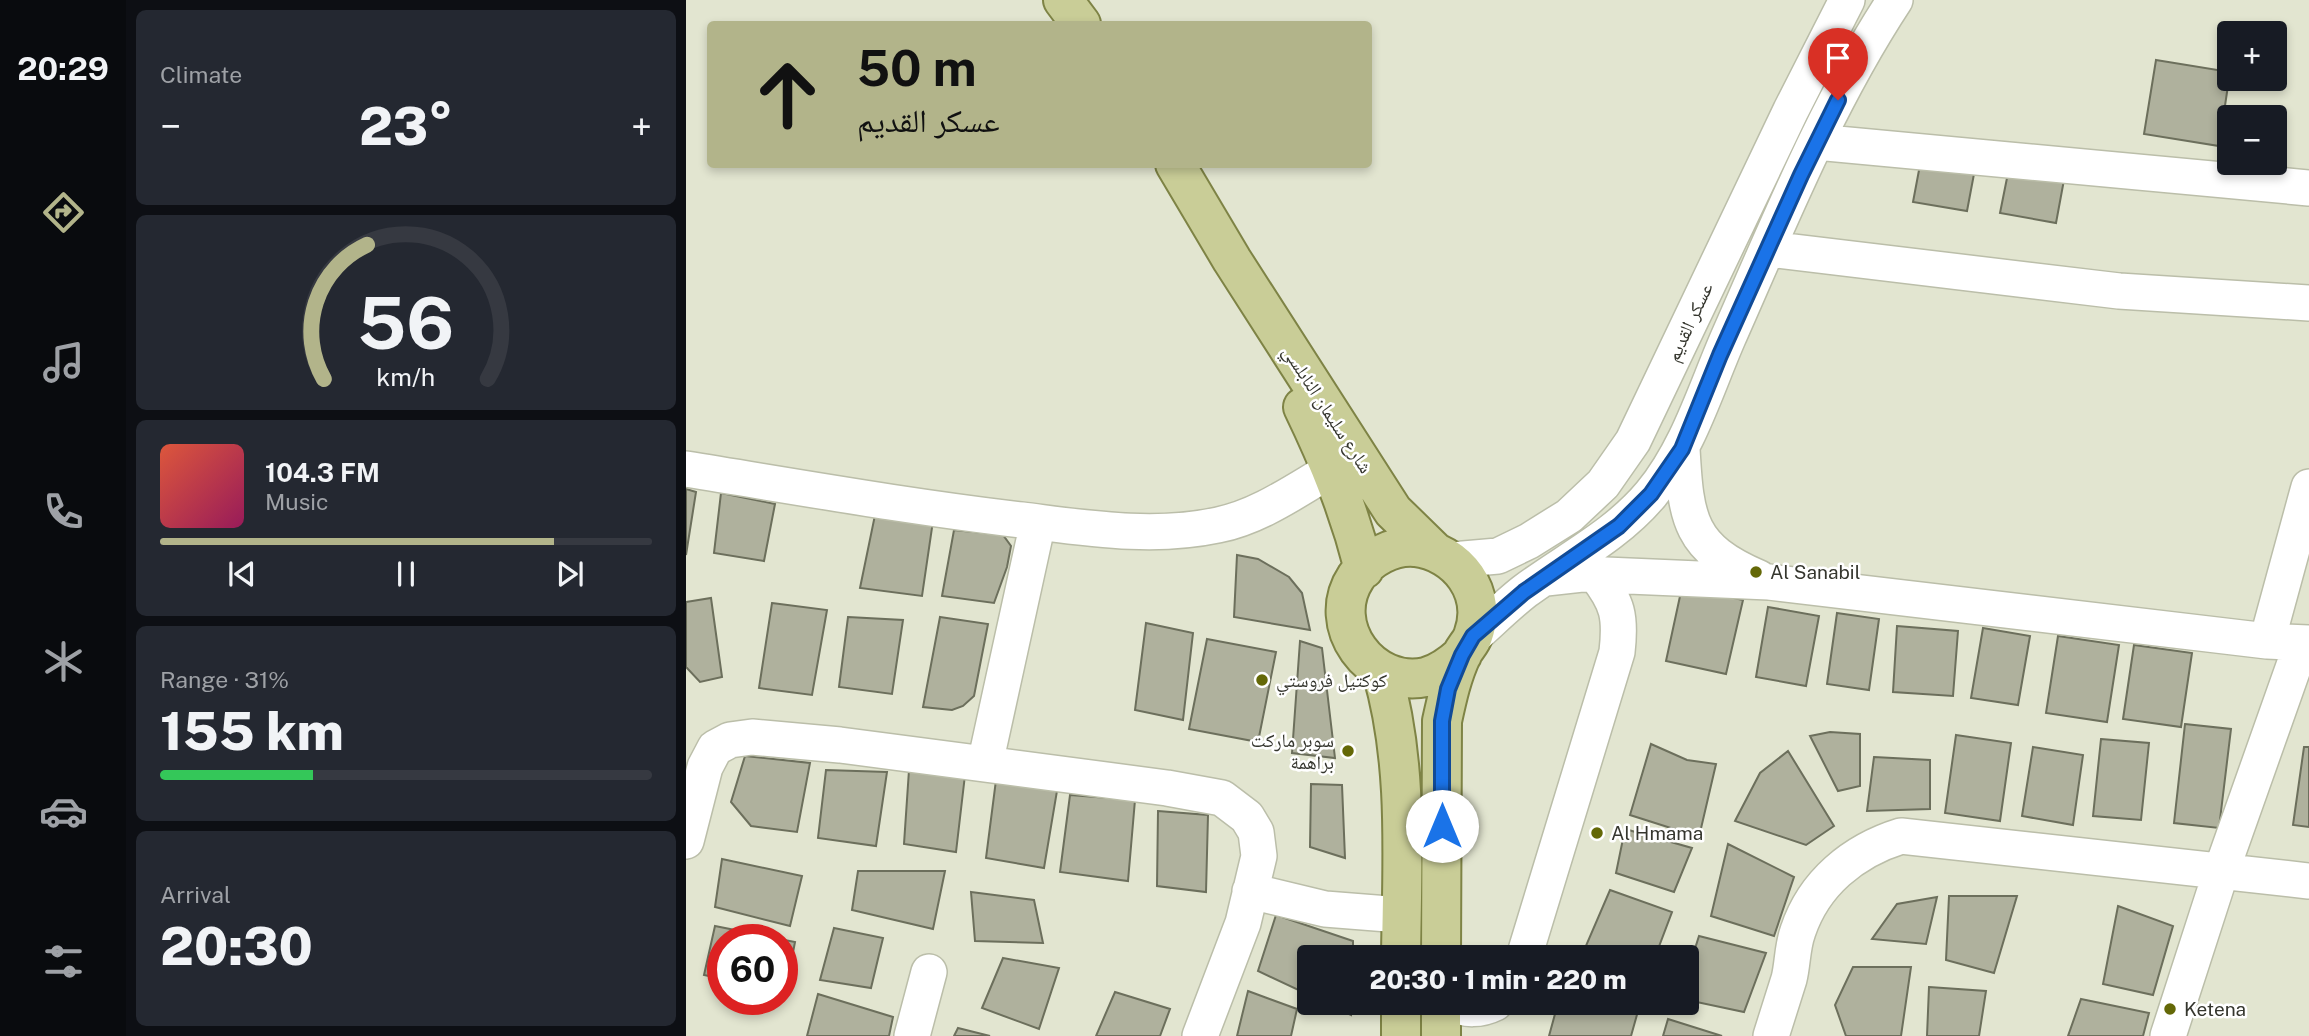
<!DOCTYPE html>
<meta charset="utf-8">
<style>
:root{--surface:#171b24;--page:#242831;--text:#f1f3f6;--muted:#9ea1a6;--line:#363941;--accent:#b2b48a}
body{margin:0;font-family:"Public Sans","Noto Naskh Arabic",sans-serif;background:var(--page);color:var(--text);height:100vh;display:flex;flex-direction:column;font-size:26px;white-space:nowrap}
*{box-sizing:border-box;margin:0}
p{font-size:23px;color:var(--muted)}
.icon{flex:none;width:38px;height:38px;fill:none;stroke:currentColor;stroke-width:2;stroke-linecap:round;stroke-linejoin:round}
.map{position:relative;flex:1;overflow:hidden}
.sheet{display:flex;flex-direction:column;gap:10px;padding:10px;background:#0d0f14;width:560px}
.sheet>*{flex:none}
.hud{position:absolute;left:21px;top:21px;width:665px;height:147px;border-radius:7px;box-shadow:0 4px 10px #0003;background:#b2b48a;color:#111;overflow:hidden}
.tools{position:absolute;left:1531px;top:21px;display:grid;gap:14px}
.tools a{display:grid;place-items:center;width:70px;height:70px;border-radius:7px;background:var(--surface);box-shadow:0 4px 10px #0003;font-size:35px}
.speed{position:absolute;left:21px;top:924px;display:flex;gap:14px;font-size:35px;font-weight:700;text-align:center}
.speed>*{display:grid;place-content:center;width:91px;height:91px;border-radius:50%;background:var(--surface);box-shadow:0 4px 10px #0003;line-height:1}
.speed .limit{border:10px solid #d22;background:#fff;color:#111}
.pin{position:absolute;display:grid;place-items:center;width:60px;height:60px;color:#fff;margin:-72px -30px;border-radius:50% 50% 50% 0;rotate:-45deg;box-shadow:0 0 7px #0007}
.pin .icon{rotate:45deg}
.me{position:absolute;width:77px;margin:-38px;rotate:0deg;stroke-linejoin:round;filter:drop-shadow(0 0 5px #0008)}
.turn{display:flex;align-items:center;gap:24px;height:147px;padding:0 35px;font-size:32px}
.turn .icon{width:91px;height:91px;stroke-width:2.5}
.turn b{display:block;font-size:49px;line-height:60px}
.big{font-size:52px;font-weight:800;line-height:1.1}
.sheet .tile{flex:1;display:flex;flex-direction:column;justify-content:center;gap:10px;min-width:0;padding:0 24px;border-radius:10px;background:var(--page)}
.sheet .dial{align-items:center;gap:0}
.dial svg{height:182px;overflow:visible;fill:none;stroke:var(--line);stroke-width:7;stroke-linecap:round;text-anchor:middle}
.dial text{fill:var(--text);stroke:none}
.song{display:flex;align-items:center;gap:21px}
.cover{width:84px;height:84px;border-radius:10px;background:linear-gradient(135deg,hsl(10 70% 55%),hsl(330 70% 35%))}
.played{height:7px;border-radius:4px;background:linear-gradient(90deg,var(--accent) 80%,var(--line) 80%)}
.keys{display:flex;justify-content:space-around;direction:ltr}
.heat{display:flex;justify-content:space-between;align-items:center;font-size:38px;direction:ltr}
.charge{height:10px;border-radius:5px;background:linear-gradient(90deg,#34c759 31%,var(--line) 0)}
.trip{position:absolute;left:611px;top:945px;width:402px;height:70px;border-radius:7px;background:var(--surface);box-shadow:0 4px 10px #0003;font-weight:800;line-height:70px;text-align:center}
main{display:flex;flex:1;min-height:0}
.tab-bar{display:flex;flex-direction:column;width:126px;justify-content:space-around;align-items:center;background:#090b0e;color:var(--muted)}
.tab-bar .icon{width:49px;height:49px}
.tab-bar .on{color:var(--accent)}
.tab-bar b{font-size:32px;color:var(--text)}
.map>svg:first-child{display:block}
.building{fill:#afb19d;stroke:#6c6f5c;stroke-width:2}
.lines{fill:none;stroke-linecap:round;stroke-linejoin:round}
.minor-casing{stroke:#bbbea9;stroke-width:38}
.major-casing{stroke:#7e8345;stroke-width:42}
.minor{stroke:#fff;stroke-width:35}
.major{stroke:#c9cd97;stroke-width:38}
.route-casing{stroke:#114b97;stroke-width:18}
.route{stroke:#1a73e8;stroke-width:12}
.poi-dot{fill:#646807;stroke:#fff;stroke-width:2.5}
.labels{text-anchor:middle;stroke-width:5;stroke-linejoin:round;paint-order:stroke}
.street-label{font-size:19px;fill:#35362e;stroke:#fff}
.poi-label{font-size:19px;fill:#35362e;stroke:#fff;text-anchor:start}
</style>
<main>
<nav class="tab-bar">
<b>20:29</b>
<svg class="icon on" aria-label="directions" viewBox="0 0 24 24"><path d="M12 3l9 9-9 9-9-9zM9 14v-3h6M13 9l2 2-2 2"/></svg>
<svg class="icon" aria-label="music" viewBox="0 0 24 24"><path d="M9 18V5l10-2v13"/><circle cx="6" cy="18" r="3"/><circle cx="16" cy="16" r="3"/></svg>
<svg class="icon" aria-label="phone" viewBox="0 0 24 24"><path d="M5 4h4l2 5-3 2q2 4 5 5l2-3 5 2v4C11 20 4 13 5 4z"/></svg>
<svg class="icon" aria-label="climate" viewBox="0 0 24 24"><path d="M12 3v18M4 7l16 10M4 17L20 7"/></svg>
<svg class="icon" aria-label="car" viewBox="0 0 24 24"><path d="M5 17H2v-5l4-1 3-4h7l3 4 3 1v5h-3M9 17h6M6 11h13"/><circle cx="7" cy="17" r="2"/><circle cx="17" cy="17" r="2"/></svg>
<svg class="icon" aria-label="filters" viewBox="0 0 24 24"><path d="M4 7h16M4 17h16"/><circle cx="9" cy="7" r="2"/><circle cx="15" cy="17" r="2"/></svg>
</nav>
<section class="sheet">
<div class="tile"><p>Climate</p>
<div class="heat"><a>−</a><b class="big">23°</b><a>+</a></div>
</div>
<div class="tile dial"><svg viewBox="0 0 100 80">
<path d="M14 69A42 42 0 1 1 86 69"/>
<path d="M14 69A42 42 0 0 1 33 10" stroke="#b2b48a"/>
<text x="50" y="56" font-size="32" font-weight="700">56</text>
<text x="50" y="72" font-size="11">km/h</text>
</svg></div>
<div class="tile">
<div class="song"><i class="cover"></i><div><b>104.3 FM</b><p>Music</p></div></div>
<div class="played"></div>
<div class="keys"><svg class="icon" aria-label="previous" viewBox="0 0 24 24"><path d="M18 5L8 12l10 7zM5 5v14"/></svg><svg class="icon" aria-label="pause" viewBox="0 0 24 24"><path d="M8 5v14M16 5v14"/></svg><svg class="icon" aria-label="next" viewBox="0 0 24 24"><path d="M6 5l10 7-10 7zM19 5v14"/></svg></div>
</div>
<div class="tile"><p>Range · 31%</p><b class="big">155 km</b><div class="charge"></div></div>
<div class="tile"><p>Arrival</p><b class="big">20:30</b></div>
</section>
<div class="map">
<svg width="1623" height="1036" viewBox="0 0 1623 1036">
<rect width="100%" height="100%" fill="#e2e5d0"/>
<path class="building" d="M1470,60L1544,72L1533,146L1458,134Z
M1237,149L1291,158L1281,211L1227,202Z
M1325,158L1380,169L1370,223L1314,213Z
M0,489L10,492L0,555Z
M35,493L89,504L78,561L28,553Z
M189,515L247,521L236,596L174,588Z
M268,530L317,535L325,546L321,567L308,603L256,596Z
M551,555L572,559L603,577L616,593L624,630L548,617Z
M996,587L1057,600L1040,674L980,661Z
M25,598L36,677L14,682L0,667V602Z
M86,603L141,610L126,695L73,688Z
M1082,607L1133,616L1120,686L1070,677Z
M1151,613L1193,619L1183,690L1141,684Z
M162,617L217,620L206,694L153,687Z
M254,617L302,624L288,696L277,706L266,710L237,707Z
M460,623L507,633L497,720L449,710Z
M1211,626L1272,631L1267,696L1207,692Z
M1297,628L1344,636L1332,705L1285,698Z
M1372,636L1433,645L1421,722L1360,713Z
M521,639L590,652L572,742L503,729Z
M614,641L636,648L649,758L606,753Z
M1448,645L1506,653L1495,727L1437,719Z
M1499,724L1545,729L1533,828L1488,823Z
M1144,732L1174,734V786L1152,791L1124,736Z
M1270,735L1325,743L1314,821L1259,813Z
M1415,739L1463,743L1455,820L1407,816Z
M965,744L1001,760L1030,764L1013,837L944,815Z
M1347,747L1397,755L1387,825L1336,816Z
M1618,747H1623V827L1607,825Z
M1102,751L1148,826L1120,845L1049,821L1074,773Z
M59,756L124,763L111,832L65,826L45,802Z
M1188,757L1244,760V809L1181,811Z
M140,770L201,772L190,846L132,838Z
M223,770L279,775L270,852L218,844Z
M310,780L372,785L358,868L300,858Z
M625,784L656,785L659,858L624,847Z
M384,795L449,800L442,881L374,872Z
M472,811L522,815L520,892L471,886Z
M939,829L1006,848L988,892L930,873Z
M1042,844L1108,877L1088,936L1025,916Z
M36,859L116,876L104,926L29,907Z
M172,871H259L247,929L166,910Z
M924,890L986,912L969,957H903L896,955Z
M285,892L348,900L357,943L289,941Z
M1263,896H1331L1308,973L1260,960Z
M1251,897L1240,944L1186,939L1211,904Z
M1432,906L1487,926L1467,995L1417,984Z
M590,915L667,941V957H623V995L572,971Z
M29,926L109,942L99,994L96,993V940H37V979L18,975Z
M148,928L197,938L185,988L134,980Z
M1013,936L1080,953L1058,1012L1001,1000V974Z
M317,958L373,968L353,1029L296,1008Z
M1167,967H1225L1215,1036H1160L1149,1005Z
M1243,987L1300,991L1293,1036H1241Z
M562,991L611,1009L605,1036H551Z
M429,992L484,1009L474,1036H410Z
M132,994L207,1017L203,1036H121Z
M1395,999L1463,1013L1457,1036H1382Z
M639,1003H665V1015Z
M872,1003H951L954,1004L945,1036H863Z
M982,1019L1036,1036H977Z
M272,1028L304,1036H268Z"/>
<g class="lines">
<defs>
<path id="minor" d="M1130,142L1623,188
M1082,249L1433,291L1623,303
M996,449C1000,520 1003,548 1073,578
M0,469C112,487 224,507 336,520C401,528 467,539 532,525C582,515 624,479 669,457
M766,560L812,556L843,541L883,516L917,484L947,441L1105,110L1161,0
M860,578L896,574L1083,582L1581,641L1623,643
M787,637C804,622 821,605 839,591C881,560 931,535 965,494C1002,449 1019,391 1042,338C1093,223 1140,105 1209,0
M1581,641L1623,487
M299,764L352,522
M0,841L19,767L29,748L44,740L66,737L154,745L481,788L536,798L561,817L570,832L573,856L557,923L514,1036
M564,891L639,909L715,915
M838,957L931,652C935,617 932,603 910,575
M765,1003C779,1011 795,1010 809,1003
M226,1036L243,972
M1085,1036C1091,1017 1097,998 1103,979C1107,963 1106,947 1112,931C1128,883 1167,851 1215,836L1623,881
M1482,1036L1535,872L1616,643"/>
<path id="major" d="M377,0L395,24
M489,164L546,260L707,511L747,550
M617,407C643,461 663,510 678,569
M696,672C723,764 716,862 715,957
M755,957L756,721C761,698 766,675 776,654C779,648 785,642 787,636C803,593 772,552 729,547C707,545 682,558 670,577C638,625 685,689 740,677C754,673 765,665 776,655
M715,1036V1003
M755,1036V1003"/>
</defs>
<use href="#minor" class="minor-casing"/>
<use href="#major" class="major-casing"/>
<use href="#minor" class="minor"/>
<use href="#major" class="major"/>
</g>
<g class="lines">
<defs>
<path id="route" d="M756,826V721L762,689L776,655L787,636L838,592L933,526L965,494L996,449L1034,355L1115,175L1152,100"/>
</defs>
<use href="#route" class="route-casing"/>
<use href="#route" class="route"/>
</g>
<g class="poi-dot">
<circle cx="1070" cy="572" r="7"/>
<circle cx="576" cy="680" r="7"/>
<circle cx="662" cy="751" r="7"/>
<circle cx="911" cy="833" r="7"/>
<circle cx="1484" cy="1009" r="7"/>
</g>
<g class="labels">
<g class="street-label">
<text transform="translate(1003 322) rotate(-65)" y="7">عسكر القديم</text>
<text transform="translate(642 409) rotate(57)" y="7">شارع سليمان النابلسي</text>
</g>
<g class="poi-label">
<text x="1084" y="579">Al Sanabil</text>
<text x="590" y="687">كوكتيل فروستي</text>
<text x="648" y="747" text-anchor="end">سوبر ماركت<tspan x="648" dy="22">براهمة</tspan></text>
<text x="925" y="840">Al Hmama</text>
<text x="1498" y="1016">Ketena</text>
</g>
</g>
</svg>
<div class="tools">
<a>+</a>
<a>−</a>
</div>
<div class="speed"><div class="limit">60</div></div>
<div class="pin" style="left:1152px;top:100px;background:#d93025"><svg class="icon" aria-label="arrive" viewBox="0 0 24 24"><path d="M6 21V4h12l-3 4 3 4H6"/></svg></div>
<svg class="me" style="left:756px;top:826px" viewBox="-20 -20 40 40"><circle r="19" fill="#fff"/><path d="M0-13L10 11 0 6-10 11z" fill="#1a73e8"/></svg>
<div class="trip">20:30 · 1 min · 220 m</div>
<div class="hud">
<div class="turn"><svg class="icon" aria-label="ahead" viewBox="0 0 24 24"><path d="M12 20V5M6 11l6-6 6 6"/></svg><div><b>50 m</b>عسكر القديم</div></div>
</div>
</div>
</main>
